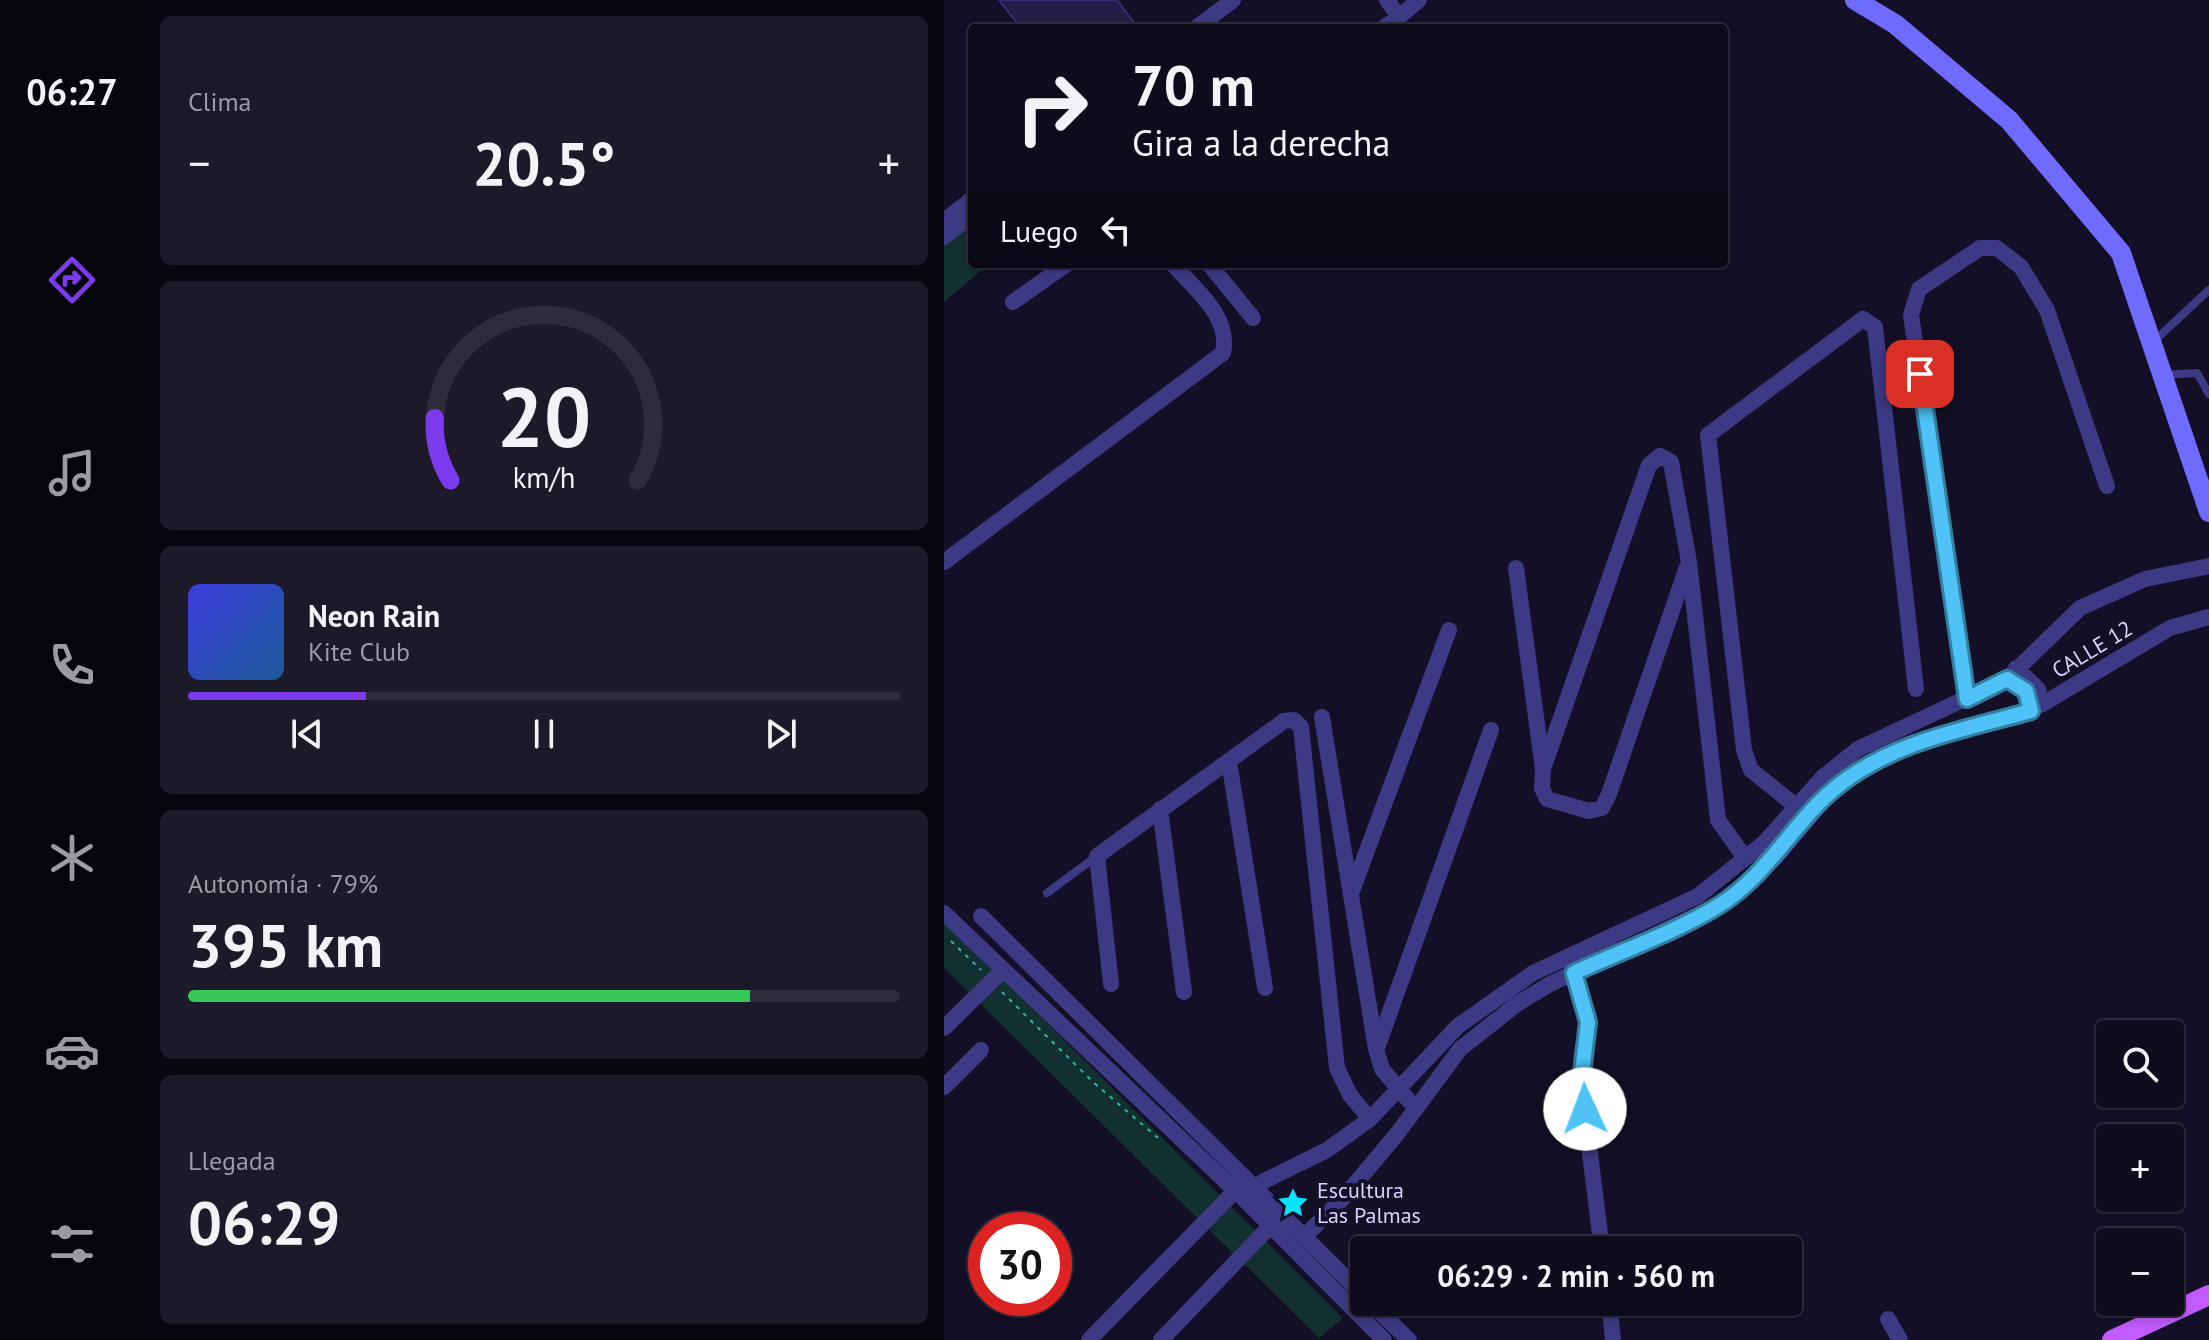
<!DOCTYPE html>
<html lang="es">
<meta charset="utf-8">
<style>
:root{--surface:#0e0b1c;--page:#1c1929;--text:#f1f3f6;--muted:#9b9ba3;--line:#2e2b3b;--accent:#7c3aed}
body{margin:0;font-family:"PT Sans",sans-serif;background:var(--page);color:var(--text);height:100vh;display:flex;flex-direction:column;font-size:30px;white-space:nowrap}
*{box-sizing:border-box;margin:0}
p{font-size:26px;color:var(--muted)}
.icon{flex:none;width:44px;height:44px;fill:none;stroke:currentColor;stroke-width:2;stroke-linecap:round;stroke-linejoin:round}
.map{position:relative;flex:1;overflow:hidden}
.drawer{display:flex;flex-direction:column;gap:16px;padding:16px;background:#08060f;width:800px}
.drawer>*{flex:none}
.hud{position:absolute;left:24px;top:24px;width:760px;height:244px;border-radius:8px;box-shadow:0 4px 12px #0003,0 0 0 2px var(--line);background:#0e0b1c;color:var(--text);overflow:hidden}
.buttons{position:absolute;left:1152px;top:1020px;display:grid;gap:16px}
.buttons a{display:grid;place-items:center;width:88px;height:88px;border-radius:8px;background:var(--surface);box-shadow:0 4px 12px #0003,0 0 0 2px var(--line);font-size:40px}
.speed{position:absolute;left:24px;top:1212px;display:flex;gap:16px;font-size:40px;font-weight:700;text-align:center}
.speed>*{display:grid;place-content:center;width:104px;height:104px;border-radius:50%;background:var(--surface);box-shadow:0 4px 12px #0003,0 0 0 2px var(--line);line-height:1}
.speed .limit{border:12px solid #d22;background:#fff;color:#111}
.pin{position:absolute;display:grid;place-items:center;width:68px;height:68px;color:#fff;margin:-34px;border-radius:16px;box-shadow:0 4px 12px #0006}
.me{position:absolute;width:88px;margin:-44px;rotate:358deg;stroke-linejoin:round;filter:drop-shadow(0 0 6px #0008)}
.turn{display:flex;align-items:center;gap:28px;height:168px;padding:0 32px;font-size:36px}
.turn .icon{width:104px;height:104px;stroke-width:2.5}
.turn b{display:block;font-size:56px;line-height:68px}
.then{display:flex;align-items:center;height:76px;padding:0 32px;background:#0003;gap:16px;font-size:30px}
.big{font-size:60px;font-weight:700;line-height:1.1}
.drawer .tile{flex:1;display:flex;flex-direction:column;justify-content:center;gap:12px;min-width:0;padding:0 28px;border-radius:12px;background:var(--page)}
.drawer .dial{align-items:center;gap:0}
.dial svg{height:208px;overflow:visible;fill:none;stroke:var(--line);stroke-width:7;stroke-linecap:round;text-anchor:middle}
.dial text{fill:var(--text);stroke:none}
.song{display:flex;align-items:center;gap:24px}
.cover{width:96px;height:96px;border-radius:12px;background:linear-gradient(135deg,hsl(240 70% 55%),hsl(210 70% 35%))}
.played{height:8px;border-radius:4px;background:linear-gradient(90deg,var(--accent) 25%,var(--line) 25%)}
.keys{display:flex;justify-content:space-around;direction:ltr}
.heat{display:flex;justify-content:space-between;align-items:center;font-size:44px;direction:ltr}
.charge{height:12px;border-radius:6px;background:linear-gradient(90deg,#34c759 79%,var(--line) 0)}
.trip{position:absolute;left:406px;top:1236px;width:452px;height:80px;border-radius:8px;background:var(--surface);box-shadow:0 4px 12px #0003,0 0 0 2px var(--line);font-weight:700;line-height:80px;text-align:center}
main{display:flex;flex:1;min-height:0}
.tabs{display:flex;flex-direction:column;width:144px;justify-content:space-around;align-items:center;background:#06040b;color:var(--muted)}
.tabs .icon{width:56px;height:56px}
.tabs .selected{color:var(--accent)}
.tabs b{font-size:36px;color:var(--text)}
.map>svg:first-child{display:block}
.green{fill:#12302f}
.building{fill:#241b47;stroke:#3b2d73;stroke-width:2}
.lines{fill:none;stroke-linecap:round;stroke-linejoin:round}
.path{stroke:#2fb8b0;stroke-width:2;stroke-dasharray:4 6;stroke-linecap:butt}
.lane{stroke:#3d3a85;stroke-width:8}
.street{stroke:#3d3a85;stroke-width:16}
.secondary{stroke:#6f6bff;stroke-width:20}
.primary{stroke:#c25bff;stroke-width:20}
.route-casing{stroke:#337fa1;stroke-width:20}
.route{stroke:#4fc3f7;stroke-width:14}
.labels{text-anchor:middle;stroke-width:8;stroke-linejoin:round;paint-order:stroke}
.street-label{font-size:22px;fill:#d9d4ff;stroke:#130f26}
.poi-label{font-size:22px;fill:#d9d4ff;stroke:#130f26;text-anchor:start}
</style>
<main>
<nav class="tabs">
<b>06:27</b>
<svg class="icon selected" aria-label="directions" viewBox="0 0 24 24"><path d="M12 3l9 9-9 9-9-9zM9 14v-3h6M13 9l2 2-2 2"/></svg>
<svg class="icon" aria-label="music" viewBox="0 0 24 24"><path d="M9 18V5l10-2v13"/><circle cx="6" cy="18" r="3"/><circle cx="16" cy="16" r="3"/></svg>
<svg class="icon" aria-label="phone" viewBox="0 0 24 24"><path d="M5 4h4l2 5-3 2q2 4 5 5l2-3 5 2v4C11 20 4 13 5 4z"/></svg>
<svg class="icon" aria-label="climate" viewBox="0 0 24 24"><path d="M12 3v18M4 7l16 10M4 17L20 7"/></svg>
<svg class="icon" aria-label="car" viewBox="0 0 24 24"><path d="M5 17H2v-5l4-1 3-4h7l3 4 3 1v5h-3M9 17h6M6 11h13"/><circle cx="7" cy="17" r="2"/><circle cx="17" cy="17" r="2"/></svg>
<svg class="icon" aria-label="filters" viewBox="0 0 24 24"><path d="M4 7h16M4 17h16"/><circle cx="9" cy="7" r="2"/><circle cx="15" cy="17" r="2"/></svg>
</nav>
<section class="drawer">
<div class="tile"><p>Clima</p>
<div class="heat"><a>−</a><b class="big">20.5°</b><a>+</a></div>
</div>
<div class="tile dial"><svg viewBox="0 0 100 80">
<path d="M14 69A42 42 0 1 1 86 69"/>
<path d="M14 69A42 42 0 0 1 8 45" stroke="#7c3aed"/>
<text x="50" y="56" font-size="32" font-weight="700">20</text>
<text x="50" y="72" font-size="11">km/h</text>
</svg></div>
<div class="tile">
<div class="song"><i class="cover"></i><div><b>Neon Rain</b><p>Kite Club</p></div></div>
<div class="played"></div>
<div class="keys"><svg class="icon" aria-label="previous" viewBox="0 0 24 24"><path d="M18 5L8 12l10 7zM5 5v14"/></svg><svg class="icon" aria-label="pause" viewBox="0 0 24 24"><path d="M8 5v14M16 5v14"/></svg><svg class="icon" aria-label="next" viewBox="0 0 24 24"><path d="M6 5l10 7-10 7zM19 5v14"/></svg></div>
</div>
<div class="tile"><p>Autonomía · 79%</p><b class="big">395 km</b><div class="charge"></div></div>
<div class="tile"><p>Llegada</p><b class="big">06:29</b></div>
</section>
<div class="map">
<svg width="1265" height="1340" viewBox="0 0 1265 1340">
<rect width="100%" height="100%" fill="#130f26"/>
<path class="green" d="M28,221V264H45L0,302V243Z
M0,920L399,1318L375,1338L0,968Z"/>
<path class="building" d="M55,0H173L194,28H77Z"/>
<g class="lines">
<path class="path" d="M7,941L37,970
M58,992L149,1082L214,1138"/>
<path class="lane" d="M1210,341L1265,290
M1219,375L1253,373L1265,394
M103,893L153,856"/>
<path class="street" d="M455,17L475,0
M252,28L289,0
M439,28L455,17L443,0
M0,221L28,199
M0,237L28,215
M265,264L309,318
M69,302L123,264
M0,562L279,353C287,316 251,290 229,264
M572,568L599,769L598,788L603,799L645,811L658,808L665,794L743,567
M1072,668L1094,689L1097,705L1226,628L1265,617
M1023,699L967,315L975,289L1036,248H1053L1077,267L1103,310L1163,486
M378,717L432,1049L438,1069L472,1109
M285,761L321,988
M599,769L705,465L716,456L727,462L745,562L774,820L801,858
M853,807L807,770L800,750L764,435L919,319L931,327L972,689
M216,809L240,992
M408,891L505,630
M0,913L299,1198L440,1340
M37,916L420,1296
M627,965L644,1022L637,1081L658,1250
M167,984L153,856L340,721L350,720L357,727L393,1068L406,1095L426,1119
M0,1028L59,970
M433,1048L547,730
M0,1087L37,1050
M299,1198L320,1181L383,1150L426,1119L514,1026L589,973L754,896L820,843L879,777L914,749L1063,679L1136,608L1201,579L1265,566
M360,1237L400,1197L453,1134L516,1049L573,1004L606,984L775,905L831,858L888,790L923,765L964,745L1087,711L1082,691L1063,679
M426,1302L465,1340
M665,1302L669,1340
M944,1319L956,1340
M145,1340L291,1191
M217,1340L332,1220"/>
<path class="secondary" d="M911,0L951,24L1065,120L1177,253L1265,512"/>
<path class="primary" d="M1168,1340L1265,1295"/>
</g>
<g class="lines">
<defs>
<path id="route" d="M641,1109L637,1081L644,1022L630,973C677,951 730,933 774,906C823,876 848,824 890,789C946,742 1019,730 1087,711L1082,691L1063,679L1023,699L976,374"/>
</defs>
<use href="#route" class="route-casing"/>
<use href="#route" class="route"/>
</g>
<defs>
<symbol id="sight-bare" viewBox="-9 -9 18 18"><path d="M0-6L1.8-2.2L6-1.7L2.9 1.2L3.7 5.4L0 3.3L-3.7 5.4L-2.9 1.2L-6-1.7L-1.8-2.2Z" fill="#00e5ff" stroke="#130f26" stroke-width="2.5" paint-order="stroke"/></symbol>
</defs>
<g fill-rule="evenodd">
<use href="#sight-bare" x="327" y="1181" width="44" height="44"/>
</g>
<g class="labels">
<g class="street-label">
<text transform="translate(1148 649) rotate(-31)" y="8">CALLE 12</text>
</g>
<g class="poi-label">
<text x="373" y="1198">Escultura<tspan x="373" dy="25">Las Palmas</tspan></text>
</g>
</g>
</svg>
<div class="buttons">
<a><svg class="icon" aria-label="search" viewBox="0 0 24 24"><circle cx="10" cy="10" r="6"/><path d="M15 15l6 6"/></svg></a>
<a>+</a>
<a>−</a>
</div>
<div class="speed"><div class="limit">30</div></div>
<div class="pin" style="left:976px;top:374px;background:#d93025"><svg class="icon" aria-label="arrive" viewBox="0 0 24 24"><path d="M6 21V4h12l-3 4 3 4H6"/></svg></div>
<svg class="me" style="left:641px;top:1109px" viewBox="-20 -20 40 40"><circle r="19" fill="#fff"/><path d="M0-13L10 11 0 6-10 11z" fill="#4fc3f7"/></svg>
<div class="trip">06:29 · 2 min · 560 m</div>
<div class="hud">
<div class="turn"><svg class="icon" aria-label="right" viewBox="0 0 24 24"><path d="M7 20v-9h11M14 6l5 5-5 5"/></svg><div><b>70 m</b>Gira a la derecha</div></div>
<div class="then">Luego<svg class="icon" aria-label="left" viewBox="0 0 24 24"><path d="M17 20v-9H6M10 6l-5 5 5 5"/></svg></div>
</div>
</div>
</main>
